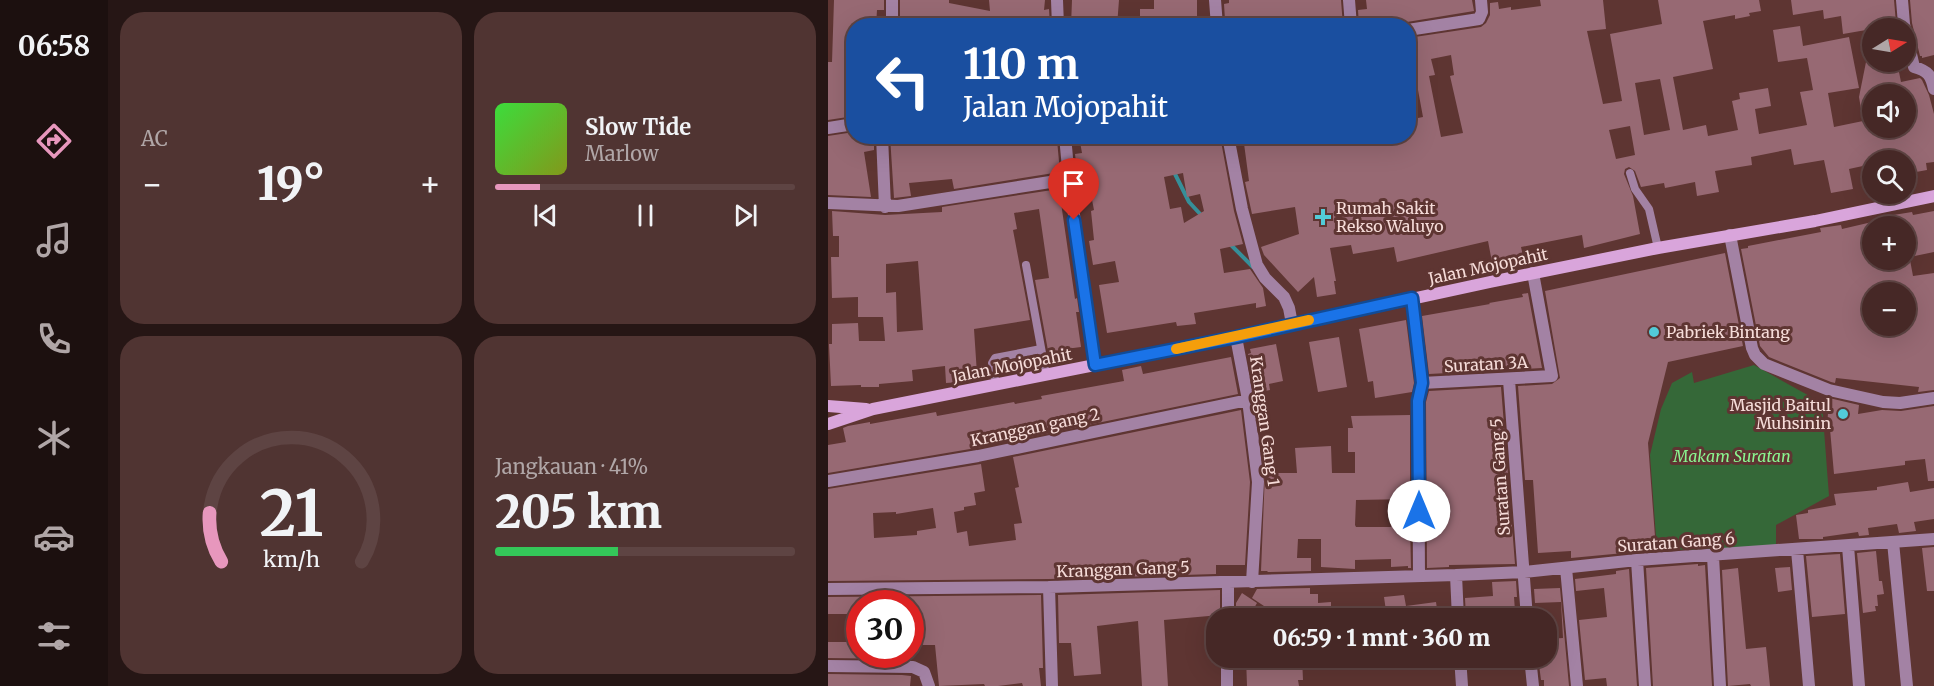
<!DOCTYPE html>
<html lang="id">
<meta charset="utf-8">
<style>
:root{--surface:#462826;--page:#503432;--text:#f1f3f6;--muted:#b0a6a7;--line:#5e4443;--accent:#e797bd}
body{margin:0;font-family:Merriweather,serif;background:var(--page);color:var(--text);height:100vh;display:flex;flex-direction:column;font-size:22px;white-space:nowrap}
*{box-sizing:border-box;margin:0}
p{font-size:20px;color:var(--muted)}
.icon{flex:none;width:33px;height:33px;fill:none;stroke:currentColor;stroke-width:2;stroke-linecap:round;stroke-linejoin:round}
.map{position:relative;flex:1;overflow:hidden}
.panel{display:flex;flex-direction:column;gap:12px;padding:12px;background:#261615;width:720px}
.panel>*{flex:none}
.banner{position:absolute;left:18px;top:18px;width:570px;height:126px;border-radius:24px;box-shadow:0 6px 24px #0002,0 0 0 2px var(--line);background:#1a4fa0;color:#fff;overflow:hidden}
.needle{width:39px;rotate:79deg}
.controls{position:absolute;left:1034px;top:18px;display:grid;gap:12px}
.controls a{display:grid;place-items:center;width:54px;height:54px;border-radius:50%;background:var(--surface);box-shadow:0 6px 24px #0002,0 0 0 2px var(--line);font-size:30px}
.speed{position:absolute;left:18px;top:590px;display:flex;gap:12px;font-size:30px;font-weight:700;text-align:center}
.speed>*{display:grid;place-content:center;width:78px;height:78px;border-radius:50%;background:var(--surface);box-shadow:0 6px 24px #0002,0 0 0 2px var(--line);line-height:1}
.speed .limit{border:9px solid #d22;background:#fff;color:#111}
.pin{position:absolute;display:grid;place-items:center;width:51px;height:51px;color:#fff;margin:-62px -26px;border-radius:50% 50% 50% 0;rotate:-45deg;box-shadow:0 0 6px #0007}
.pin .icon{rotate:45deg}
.me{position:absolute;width:66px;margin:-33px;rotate:0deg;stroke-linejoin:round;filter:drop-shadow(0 0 4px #0008)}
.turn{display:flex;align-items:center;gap:21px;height:126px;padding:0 18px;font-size:27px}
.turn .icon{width:78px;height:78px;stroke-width:2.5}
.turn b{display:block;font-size:42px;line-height:51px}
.big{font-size:45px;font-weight:800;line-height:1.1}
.panel .widget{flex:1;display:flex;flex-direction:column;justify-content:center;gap:9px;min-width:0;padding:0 21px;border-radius:24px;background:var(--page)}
.panel .dial{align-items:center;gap:0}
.dial svg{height:156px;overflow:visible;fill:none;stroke:var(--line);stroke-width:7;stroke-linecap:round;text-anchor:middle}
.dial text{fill:var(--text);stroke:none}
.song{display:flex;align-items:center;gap:18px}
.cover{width:72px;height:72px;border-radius:9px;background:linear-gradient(135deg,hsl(120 70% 55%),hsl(70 70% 35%))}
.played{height:6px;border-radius:3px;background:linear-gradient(90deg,var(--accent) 15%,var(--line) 15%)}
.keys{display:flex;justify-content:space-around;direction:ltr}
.heat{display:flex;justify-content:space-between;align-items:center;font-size:33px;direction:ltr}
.charge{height:9px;border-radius:4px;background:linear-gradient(90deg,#34c759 41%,var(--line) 0)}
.panel .tiles{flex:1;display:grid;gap:12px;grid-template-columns:repeat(2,1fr)}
.trip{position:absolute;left:378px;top:608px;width:351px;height:60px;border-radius:24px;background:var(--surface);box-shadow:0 6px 24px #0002,0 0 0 2px var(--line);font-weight:800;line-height:60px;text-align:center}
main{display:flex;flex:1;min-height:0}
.tabs{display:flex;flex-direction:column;width:108px;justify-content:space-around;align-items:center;background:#1c100f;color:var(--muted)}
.tabs .icon{width:42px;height:42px}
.tabs .on{color:var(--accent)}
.tabs b{font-size:27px;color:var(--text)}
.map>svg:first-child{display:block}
.green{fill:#356838}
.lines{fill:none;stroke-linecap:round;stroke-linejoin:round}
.stream{stroke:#368f99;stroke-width:4}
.building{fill:#976973;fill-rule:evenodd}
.service{stroke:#a382a4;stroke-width:8}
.minor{stroke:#a382a4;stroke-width:12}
.secondary{stroke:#d9a5db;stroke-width:12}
.route-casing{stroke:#114b97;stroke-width:15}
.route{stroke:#1a73e8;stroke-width:10}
.slow{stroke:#f59e0b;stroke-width:10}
.poi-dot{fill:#52cbd8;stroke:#5e3532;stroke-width:2}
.labels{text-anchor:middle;stroke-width:6;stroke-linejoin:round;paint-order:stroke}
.poi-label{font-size:16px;fill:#f6dcd9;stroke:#5e3532;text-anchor:start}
.street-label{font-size:16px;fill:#f6dcd9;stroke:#5e3532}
.park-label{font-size:16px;font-style:italic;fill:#8af690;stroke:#5e3532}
</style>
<main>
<nav class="tabs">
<b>06:58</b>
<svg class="icon on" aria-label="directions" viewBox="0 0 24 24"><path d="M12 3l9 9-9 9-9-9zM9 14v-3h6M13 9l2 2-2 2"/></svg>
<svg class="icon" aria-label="music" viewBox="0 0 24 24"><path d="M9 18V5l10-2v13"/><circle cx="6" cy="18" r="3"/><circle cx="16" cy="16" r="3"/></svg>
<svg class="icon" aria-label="phone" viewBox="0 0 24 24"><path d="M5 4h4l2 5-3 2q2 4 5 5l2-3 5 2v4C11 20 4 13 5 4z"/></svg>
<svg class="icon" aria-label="climate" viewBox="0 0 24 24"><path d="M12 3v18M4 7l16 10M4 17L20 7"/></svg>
<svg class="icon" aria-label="car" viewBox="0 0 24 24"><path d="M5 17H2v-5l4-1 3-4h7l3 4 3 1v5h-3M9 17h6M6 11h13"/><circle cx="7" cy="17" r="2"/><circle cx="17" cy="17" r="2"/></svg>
<svg class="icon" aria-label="filters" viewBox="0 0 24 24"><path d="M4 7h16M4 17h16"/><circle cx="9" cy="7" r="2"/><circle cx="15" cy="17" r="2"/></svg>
</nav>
<section class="panel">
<div class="tiles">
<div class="widget"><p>AC</p>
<div class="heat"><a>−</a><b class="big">19°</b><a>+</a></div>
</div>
<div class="widget">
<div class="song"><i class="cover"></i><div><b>Slow Tide</b><p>Marlow</p></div></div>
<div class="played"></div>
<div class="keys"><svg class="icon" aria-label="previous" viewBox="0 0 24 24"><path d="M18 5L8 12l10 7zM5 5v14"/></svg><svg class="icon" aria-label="pause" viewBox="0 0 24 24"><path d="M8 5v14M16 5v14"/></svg><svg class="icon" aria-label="next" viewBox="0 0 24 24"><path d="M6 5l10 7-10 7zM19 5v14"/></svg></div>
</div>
<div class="widget dial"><svg viewBox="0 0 100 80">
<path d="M14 69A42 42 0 1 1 86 69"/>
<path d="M14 69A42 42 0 0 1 8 44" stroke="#e797bd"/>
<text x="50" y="56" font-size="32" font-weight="700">21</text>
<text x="50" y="72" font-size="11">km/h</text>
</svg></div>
<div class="widget"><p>Jangkauan · 41%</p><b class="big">205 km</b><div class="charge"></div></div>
</div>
</section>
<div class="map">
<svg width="1106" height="686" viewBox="0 0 1106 686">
<rect width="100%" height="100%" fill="#5e3532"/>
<path class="green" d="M926,365L994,403L1001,496L948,525V548L829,550L822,455L833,409L844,383L864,372L866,383Z"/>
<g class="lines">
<path class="stream" d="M346,172L361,202L374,216
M401,243L425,267"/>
</g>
<path class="building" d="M6,0H56V10H49L48,26H26V116L0,120V62H4Z
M72,0H121V3L162,11L161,0H217L216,10L221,9L222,26H72Z
M244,0H291L289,26H243Z
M326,0H369V26H312V9H326Z
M401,0H513L515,26H409L407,18L397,20L396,4L401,3Z
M538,0H644L646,11L579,22L573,26H531L530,10L539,9Z
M712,0H775L778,29L759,31L775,104L794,101L782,34L834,24L830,0H931L933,11L921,13L922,16L907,19V15L875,21L885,69L845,77L855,130L878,125L880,136L910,130L904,101L912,99L911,93L940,88L943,106L927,109L931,134L979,125L972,92L985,90L979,58L950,62L945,30L972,26L975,46L1021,37L1031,88L1000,93L1006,127L1035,121L1031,97L1038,62H1069L1073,82L1092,78L1094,80L1101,95L1106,114V162L1098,163L1099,170L1077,174V160H1044V164L1021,169L1025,189L1003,193L996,160L966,165L963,149L923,157L924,165L887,171L891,192L869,196L867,182L837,188L836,183L813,187L807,171L801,167L797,169L796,174L805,196L812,234L756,248L754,235L693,247L695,256L664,262L660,241L569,262L566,247L525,254L523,245L502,248L508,281H506L508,294L489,297L486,277L470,292L436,255L433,247L471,234L467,207L424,214L417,182L421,181L415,136H502L504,144L545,136H580V120L595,117L590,90L580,92V38L653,27L658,23L662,15V3L670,2L671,9L683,7V10L713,6ZM623,55L626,75L622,76L635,133L613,137L601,76L607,75L603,59ZM832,79L842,130L816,135L807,83ZM1044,94H1077V128H1044ZM802,126L807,155L788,159L781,130Z
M963,0H1066L1068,23L1044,27V29L1015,34L1013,16L996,19L995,10L965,15Z
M1082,0H1106V55L1094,58V56H1092L1084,23Z
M26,132V136H46V150L36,152L43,197L0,195V136Z
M62,136H98L99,143L118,140V136H211L212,142L229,140L232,172L126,189L124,179L81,183L83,196L66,198Z
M251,136H392L406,211L415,244L392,249L396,273L422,269L435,288L438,306L428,308V303L366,313L368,324L349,326L348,322L279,333L271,285L291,282L287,261L265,265L261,241L266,240L263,211L266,210L259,174L254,175V171L249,172L247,154L254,153ZM355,173L359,197L372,194L376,211L356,223L353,207L342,209L336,177Z
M231,189L247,299L249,298L251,312H248L253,347L230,350L231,355L221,356L207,280L221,278L211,209L186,213L189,229L185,230L202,320L146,329L149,374L131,375L132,382L118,383L117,366L84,370L85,381L51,384V387H33V385L3,386L1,344H4V324L30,323L31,341H57L55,317H30V297L4,298L3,257H11V236H5L4,211L57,215L114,212V207ZM90,261L95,330L69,332L68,292L58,293V264Z
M1106,211V252L1077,258V226H1061L1059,216L1084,212L1085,215Z
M1044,222V260H1082L1085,276L1106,273V390L1090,392L1091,387L1008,378L1007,383L1003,382L941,357L932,346L913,249L920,248V246L993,232L992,228L1013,225L1014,229ZM1044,292H1077V326H1044Z
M897,253L915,346L840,362L820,443L828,550L743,558V551L710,553L705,480H697L690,386L724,384L732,378L717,291Z
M700,293L714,368L601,374L594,316L662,304L661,303L695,297L694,294Z
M578,320L586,383L584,392L547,398L545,381L540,382L531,329Z
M511,337L519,387L490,392L481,342Z
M448,344L455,381L441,384L442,390L427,393L420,354L423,353L422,349Z
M403,357L410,394L148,448L0,473V445L18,442L15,428L20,426L42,422V424L108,412L109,416L186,402L187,404L214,399L213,396L296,381L294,370L313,366L315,374Z
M673,387L687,564L621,565V567L599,568L598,402L601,391Z
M1001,398L1031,405L1030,414L1054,410L1073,411L1106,406V481H1100L1097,459L1077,461V465L1006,474L1002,429L999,428Z
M413,410L422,482L417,565H388V574L221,579L0,581V489L153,464L157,491L146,493L148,505L136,507V510L126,512L129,533L139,531L141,546L188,540L186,524L194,523L187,488L191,487L185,457ZM105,508L108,528L89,531V535L46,538L45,513L68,512V514Z
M582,415V499L528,500L527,525L528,527H563V524H582L583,568H580V566L563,567V559L527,560V569L493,567V539H470L469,558H483V571L439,572L440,571H433L437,473H469L467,448L503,446L504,473H527V452H520V428H525L523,416Z
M1080,482L1082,492L1106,488V519L1086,522L1088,531L1071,533L1069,524L1040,528L1041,535L1031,536L1030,532L995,537V539H971L968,515L980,513V510L1008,505L1006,494L1049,490V487Z
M1106,547V591H1099L1094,548Z
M1048,551L1051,581H1054L1056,594L1049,595L1050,606H1047L1048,611L1035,613L1029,553Z
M1012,554L1017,614L984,617L978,556Z
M870,564V566L877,565L884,686H825L818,568Z
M962,567L964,590L950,592L947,568Z
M910,568L918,649L938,647L942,686H923L922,684L900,686L894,570Z
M801,569L809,686H779L778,678L757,680L751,620L779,617L776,588L748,591L747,579L788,574V571Z
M688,581L689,597H686L687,611L652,614V618H638L637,598L665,596L664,582Z
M482,588V594H490V603L503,602V618H455V607L439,608L424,598L429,589Z
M732,588L741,686H716V680H713L710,657H718V639L735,638L733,602L707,603L706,589Z
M392,590V615L336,620L340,686H314L310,621L269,626L273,674L246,676L243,643H231L230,595Z
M414,593L429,603L421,617L408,609V603Z
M213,595L215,668H211L213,686H195L194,683L170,686H157L156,684L111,686L107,645H82V603H32V614H0V597Z
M576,595L578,606L608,602L609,609L621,608L622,618H559L556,597Z
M0,642H32V654H74V659L0,658Z
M418,657H474L475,680H470L471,686H419Z
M0,674L74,675L83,676L82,686H0Z"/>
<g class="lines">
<path class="service" d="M802,173L807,189L821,209L830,248
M198,265L218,375
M168,385L164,363L167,358L213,349"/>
<path class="minor" d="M229,0L230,26
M387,0L389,26
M521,0L523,26
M1074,0L1076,24L1086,67C1100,71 1103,75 1106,89
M64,26V0
M580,30L651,19L654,12L653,0
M0,128L26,124
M54,136L57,207
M237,136L241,179L267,365
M400,136L414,209L429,265L437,278L456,297L461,308L464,324
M0,203L70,206L241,179
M902,235L924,348L927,355L936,364L1001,390L1055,402L1072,403L1106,398
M584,298L594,383L590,401L591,576
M408,337L420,400L430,482L424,582
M681,380L699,618
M594,383L724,376L705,273
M0,481L150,456L420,400
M1065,542L1079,686
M1020,546L1031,686
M969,550L981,686
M885,556L892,686
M809,560L817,686
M738,568L749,686
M628,575L630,618
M221,587L224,686
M0,589L221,587L628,575L696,572L809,560L1106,539
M400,618V582
M632,657L634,686
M702,657L705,686
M0,666L85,667L96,672L101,686
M399,686V657"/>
<path class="secondary" d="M0,406L38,409
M0,424L45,409L408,337L662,282L830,248L987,221L1106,196"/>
</g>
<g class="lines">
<defs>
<path id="route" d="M246,220L267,365L408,337L584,298L594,383L590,401L591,511"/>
</defs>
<use href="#route" class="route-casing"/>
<use href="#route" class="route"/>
<path class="slow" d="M348,349L481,320"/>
</g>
<g class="poi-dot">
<path d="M492 208h6v6h6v6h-6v6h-6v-6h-6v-6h6z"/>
<circle cx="826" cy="332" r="6"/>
<circle cx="1015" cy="414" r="6"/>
</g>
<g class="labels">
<g class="poi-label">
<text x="508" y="214">Rumah Sakit<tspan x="508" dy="18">Rekso Waluyo</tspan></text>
<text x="838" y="338">Pabriek Bintang</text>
<text x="1003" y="411" text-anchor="end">Masjid Baitul<tspan x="1003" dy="18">Muhsinin</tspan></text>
</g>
<g class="street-label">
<text transform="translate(660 266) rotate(-12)" y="6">Jalan Mojopahit</text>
<text transform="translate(658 364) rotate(-3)" y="6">Suratan 3A</text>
<text transform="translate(184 365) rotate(-11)" y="6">Jalan Mojopahit</text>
<text transform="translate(437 421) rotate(82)" y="6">Kranggan Gang 1</text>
<text transform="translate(207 427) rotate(-12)" y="6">Kranggan gang 2</text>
<text transform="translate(672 477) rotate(-94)" y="6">Suratan Gang 5</text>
<text transform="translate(848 542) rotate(-4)" y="6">Suratan Gang 6</text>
<text transform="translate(295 569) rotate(-2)" y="6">Kranggan Gang 5</text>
</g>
<g class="park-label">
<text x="904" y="462">Makam Suratan</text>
</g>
</g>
</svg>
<div class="controls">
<a><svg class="needle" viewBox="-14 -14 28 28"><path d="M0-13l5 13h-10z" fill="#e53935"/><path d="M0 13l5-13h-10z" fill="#b0a6a7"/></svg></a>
<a><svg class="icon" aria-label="sound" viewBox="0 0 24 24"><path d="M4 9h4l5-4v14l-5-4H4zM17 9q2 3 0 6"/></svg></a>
<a><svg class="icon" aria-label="search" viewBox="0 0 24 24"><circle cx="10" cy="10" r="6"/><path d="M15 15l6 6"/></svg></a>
<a>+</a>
<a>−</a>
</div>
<div class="speed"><div class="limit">30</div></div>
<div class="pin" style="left:246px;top:220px;background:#d93025"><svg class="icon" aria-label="arrive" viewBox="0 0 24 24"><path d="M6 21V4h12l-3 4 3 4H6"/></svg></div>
<svg class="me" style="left:591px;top:511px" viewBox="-20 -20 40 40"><circle r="19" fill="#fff"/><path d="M0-13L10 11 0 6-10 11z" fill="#1a73e8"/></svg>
<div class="trip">06:59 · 1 mnt · 360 m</div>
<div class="banner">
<div class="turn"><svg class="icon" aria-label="left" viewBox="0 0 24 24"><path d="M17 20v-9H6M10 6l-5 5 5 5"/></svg><div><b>110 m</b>Jalan Mojopahit</div></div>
</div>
</div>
</main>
